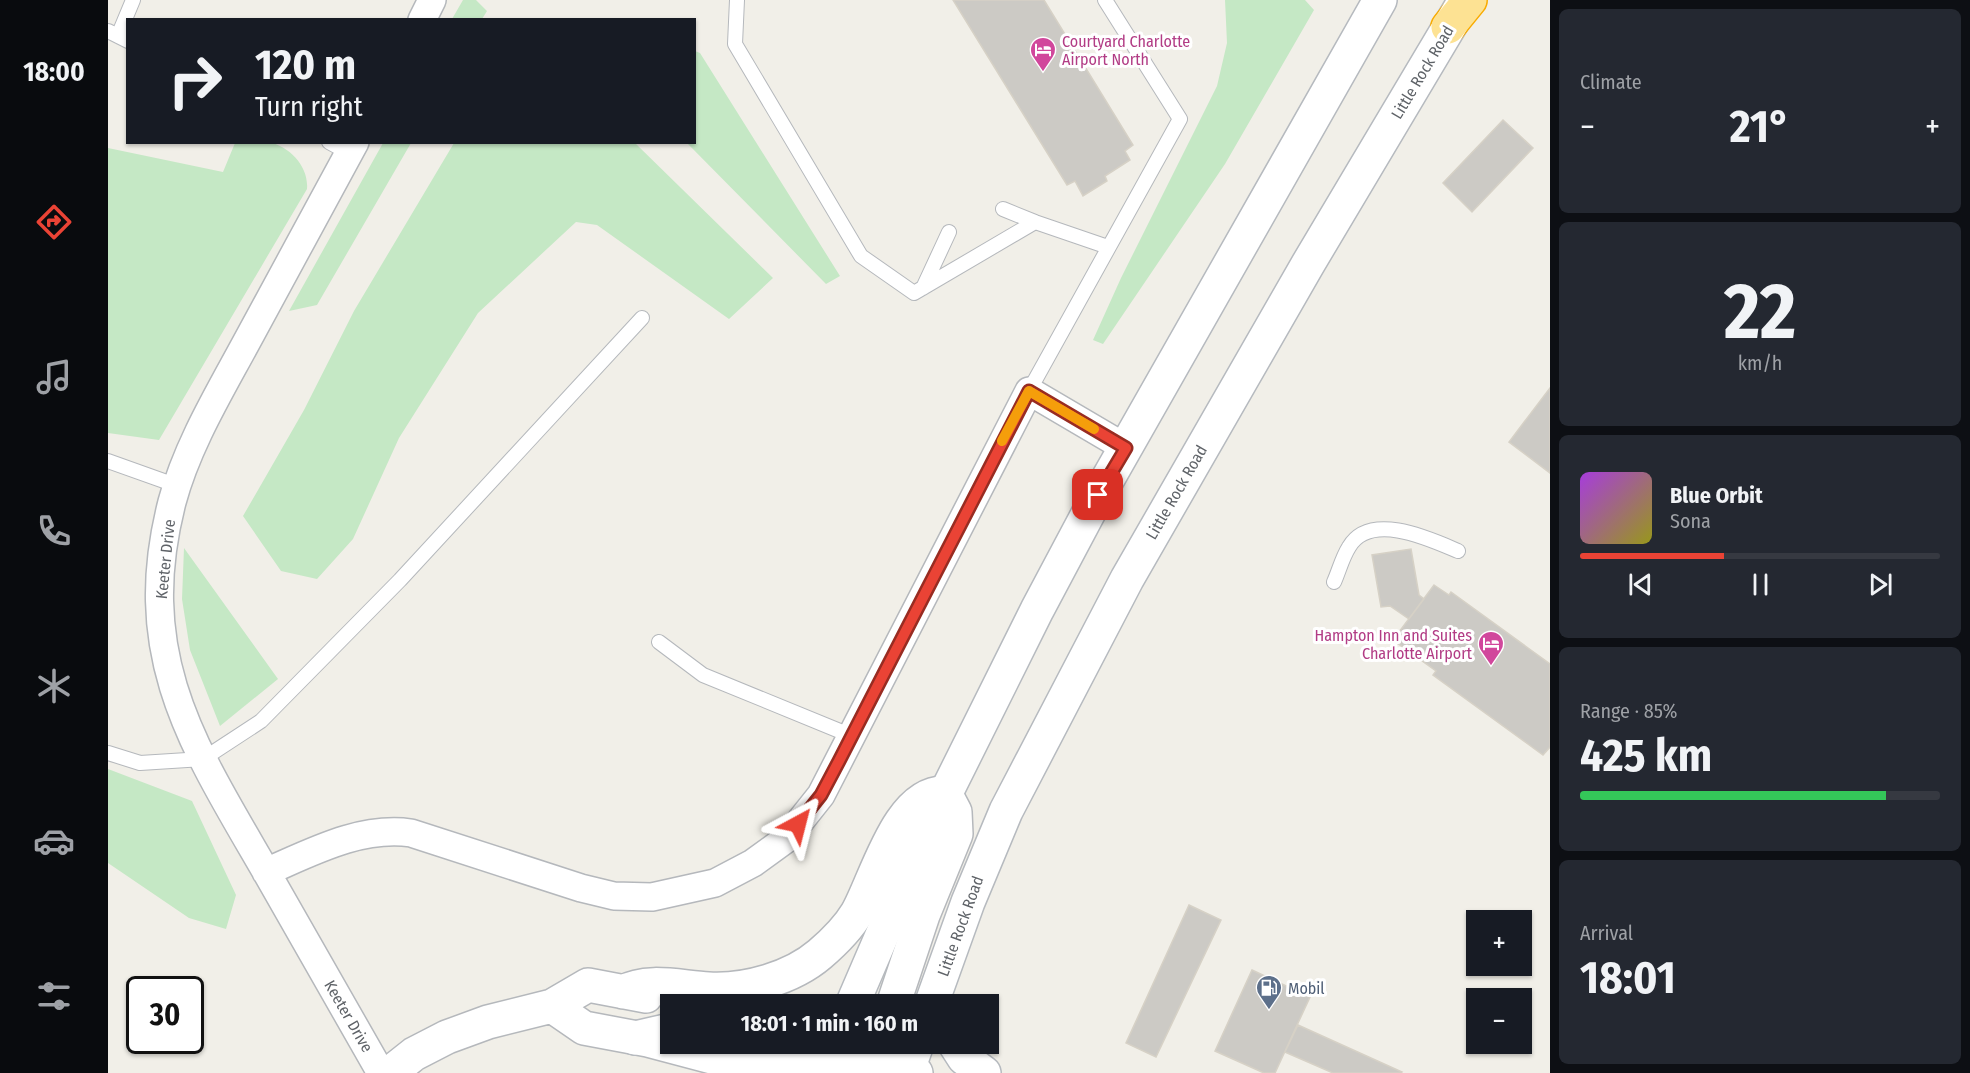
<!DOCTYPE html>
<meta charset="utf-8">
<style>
:root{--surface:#171b24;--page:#242831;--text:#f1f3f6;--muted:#9ea1a6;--line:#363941;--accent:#ea4335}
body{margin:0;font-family:"Fira Sans Condensed",sans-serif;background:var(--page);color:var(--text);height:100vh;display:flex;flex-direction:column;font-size:22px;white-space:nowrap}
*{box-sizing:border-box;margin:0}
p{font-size:20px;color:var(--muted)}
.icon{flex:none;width:33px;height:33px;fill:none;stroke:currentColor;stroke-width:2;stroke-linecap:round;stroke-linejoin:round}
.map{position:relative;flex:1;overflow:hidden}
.sheet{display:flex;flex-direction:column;gap:9px;padding:9px;background:#0d0f14;width:420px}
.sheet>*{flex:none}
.guide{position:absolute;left:18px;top:18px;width:570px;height:126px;border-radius:0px;box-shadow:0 2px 4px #0004;background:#171b24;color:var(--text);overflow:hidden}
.tools{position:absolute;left:1358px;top:910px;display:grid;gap:12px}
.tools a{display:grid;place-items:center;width:66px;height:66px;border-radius:0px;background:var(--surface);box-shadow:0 2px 4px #0004;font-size:30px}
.speed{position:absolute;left:18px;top:976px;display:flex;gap:12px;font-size:30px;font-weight:700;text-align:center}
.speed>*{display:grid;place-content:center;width:78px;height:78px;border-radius:50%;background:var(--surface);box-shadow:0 2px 4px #0004;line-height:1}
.speed .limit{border:3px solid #111;border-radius:9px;background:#fff;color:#111}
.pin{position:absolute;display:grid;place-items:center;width:51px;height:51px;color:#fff;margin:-26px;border-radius:12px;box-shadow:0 3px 9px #0006}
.me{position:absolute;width:66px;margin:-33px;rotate:38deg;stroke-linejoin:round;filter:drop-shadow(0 0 4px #0008)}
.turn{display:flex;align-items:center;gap:21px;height:126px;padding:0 30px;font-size:27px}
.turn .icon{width:78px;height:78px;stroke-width:2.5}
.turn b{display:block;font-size:42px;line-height:51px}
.big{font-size:45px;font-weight:700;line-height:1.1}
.sheet .card{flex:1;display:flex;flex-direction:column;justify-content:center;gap:9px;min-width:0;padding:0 21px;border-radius:9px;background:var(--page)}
.sheet .dial{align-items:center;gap:0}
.dial b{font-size:78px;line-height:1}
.song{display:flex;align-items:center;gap:18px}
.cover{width:72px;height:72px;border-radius:9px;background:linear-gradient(135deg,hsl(280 70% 55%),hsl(60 70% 35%))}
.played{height:6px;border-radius:3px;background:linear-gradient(90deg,var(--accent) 40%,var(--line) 40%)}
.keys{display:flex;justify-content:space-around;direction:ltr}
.heat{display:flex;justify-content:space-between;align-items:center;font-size:33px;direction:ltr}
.charge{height:9px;border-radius:4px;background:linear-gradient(90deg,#34c759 85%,var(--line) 0)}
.trip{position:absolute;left:552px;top:994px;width:339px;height:60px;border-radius:0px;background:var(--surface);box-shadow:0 2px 4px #0004;font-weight:700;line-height:60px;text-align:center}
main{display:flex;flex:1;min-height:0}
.tab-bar{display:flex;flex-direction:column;width:108px;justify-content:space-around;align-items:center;background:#090b0e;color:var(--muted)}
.tab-bar .icon{width:42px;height:42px}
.tab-bar .active{color:var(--accent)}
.tab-bar b{font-size:27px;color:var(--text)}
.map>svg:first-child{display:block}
.green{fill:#c5e8c5}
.building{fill:#cccac5;stroke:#d6d1c6;stroke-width:1.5}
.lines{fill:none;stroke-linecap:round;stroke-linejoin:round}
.service-casing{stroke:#b5b8bc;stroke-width:16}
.minor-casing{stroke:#b5b8bc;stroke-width:30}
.tertiary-casing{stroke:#b5b8bc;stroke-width:36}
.secondary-casing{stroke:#b6babf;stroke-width:36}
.motorway-casing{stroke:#f9ab00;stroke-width:36}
.service{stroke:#fff;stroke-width:14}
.minor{stroke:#fff;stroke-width:27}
.tertiary{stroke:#fff;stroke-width:33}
.secondary{stroke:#fff;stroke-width:33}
.motorway{stroke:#fde293;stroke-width:33}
.route-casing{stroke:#982c22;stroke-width:15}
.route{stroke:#ea4335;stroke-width:10}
.slow{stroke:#f59e0b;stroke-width:10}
.labels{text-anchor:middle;stroke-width:6;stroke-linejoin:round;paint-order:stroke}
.hotel-label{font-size:16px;fill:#b23c85;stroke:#fff;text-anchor:start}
.street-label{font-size:16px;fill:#5f6368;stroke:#fff}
.service-label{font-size:16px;fill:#4e5e75;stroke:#fff;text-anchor:start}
</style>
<main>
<nav class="tab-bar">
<b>18:00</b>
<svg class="icon active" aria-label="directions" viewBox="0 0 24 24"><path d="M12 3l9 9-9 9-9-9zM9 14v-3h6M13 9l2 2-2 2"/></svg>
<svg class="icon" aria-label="music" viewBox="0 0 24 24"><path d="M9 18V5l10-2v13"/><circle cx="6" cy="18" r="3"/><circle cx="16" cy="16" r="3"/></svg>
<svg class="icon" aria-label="phone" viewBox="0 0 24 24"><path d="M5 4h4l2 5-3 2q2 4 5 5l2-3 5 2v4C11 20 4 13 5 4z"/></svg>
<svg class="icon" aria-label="climate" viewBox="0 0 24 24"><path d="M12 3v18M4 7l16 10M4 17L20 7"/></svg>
<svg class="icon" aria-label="car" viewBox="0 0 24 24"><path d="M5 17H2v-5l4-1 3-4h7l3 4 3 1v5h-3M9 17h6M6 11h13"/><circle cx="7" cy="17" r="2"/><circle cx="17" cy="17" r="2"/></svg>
<svg class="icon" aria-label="filters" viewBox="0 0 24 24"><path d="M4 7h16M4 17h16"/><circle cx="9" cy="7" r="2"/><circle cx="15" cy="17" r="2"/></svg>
</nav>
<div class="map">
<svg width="1442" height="1073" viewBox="0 0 1442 1073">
<rect width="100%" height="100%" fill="#f1efe8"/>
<path class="green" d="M355,0H368L379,11L374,19H344Z
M1117,0H1197L1206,10L1117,164L995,344L985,340L1013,278L1109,86L1119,43Z
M587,51L592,53L732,276L718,284L579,143L586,142Z
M127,143C137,142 150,141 160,142C182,146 201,167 199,189L51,440L0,433V148L115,172Z
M275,143H303L209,305L181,311Z
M346,143H527L665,278L621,319L489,225L468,222L370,313L291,438L245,539L209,579L173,571L135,516L196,410L246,311Z
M76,548L170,679L112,726L82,650L74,599Z
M0,769L84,801L128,895L118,929L81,918L0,863Z"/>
<path class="building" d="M845,0H936L1025,145L1017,151L1022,160L997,176L999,181L975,196L967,181L959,185Z
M1395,120L1425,148L1364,212L1335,183Z
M1442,388V473L1401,442Z
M1303,549L1311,595L1316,599L1301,619L1282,606L1273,607L1264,555Z
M1326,585L1341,595L1343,592L1442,664V747L1435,755L1325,675L1328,671L1285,640Z
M1081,905L1113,920L1048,1057L1018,1043Z
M1144,970L1202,997L1167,1073H1156L1107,1051Z
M1190,1025L1294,1072L1293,1073H1225L1177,1052Z"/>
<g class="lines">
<defs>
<path id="service" d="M629,0L627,44L753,256L806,293L927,222L1000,247
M0,31L20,41
M10,36L25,0
M221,142L241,153
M895,209L927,222
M815,288L841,232
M921,391L1072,119L997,0
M0,461L70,486
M1226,582C1231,571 1234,558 1241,547C1262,511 1322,539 1350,551
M551,642L595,675L744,736
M0,753L32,763L95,759L153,721L292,580L534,318"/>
<path id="minor" d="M314,20L324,0
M247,142C211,209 174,276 138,343C111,393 79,446 64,502C24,657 86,747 160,875C198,941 236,1007 273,1073
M158,872C204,852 252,826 303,833L473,888L506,896L544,897L607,883L645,863L678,839L713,795L921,391L1018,448"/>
<path id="tertiary" d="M515,992C541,978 574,988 601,989C638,991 684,978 712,954C726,942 740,928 749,913C768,880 790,791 837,793L847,812L848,834L815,915L785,1005
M444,1006L476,1028L540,1040L664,1073
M720,1044L808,1073
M282,1073L306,1054L339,1037L380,1022L444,1006L480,985L538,996"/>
<path id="secondary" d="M744,1005L818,833L929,610L981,512L1272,0
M823,1005L860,902L898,811L1019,579L1200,264L1356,2
M527,1038L562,1030
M627,1044L744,1073
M847,1044L856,1058L876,1073
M799,1073L809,1044"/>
<path id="motorway" d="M1340,27L1362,0"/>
</defs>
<use href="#service" class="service-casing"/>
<use href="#minor" class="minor-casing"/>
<use href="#tertiary" class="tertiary-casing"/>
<use href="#secondary" class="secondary-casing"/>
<use href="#motorway" class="motorway-casing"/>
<use href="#service" class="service"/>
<use href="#minor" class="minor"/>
<use href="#tertiary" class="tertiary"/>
<use href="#secondary" class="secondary"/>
<use href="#motorway" class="motorway"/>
</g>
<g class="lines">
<defs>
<path id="route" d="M690,824L713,795L731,761L921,391L1018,448L990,495"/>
</defs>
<use href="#route" class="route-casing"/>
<use href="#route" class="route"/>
<path class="slow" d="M894,441L921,391L986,429"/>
</g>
<defs>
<symbol id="hotel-pin" viewBox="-11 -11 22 30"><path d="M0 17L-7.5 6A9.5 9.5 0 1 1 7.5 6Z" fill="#d1479c" stroke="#fff"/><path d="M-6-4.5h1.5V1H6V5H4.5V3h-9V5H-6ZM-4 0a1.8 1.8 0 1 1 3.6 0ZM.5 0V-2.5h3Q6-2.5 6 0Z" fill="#fff"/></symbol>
<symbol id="fuel-pin" viewBox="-11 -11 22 30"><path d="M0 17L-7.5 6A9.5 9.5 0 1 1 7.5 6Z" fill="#5c6f8a" stroke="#fff"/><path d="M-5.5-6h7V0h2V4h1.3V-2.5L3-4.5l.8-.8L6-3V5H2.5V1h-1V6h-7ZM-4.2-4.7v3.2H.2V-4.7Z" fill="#fff"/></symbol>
</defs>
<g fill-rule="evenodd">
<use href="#hotel-pin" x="920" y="35" width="30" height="40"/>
<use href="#hotel-pin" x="1368" y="629" width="30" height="40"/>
<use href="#fuel-pin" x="1146" y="973" width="30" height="40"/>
</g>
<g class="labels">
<g class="hotel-label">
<text x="954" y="47">Courtyard Charlotte<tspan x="954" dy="18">Airport North</tspan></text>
<text x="1364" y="641" text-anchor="end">Hampton Inn and Suites<tspan x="1364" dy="18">Charlotte Airport</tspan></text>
</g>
<g class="street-label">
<text transform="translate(1314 72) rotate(-59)" y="6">Little Rock Road</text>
<text transform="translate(1068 492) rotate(-60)" y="6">Little Rock Road</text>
<text transform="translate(57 559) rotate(-84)" y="6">Keeter Drive</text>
<text transform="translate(852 926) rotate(-70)" y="6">Little Rock Road</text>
<text transform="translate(241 1016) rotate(60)" y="6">Keeter Drive</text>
</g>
<g class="service-label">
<text x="1180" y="994">Mobil</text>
</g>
</g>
</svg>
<div class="tools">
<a>+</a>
<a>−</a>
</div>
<div class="speed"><div class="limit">30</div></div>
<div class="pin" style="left:990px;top:495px;background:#d93025"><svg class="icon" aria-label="arrive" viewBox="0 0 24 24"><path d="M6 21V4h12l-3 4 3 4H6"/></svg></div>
<svg class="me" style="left:690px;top:824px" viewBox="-20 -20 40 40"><path d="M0-17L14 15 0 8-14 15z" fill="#ea4335" stroke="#fff" stroke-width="4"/></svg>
<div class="trip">18:01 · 1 min · 160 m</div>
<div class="guide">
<div class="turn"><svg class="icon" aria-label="right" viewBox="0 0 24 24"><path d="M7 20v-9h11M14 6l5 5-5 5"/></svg><div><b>120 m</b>Turn right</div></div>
</div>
</div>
<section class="sheet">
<div class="card"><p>Climate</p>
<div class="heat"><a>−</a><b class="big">21°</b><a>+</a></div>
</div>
<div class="card dial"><b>22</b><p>km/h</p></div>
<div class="card">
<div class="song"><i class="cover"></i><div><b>Blue Orbit</b><p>Sona</p></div></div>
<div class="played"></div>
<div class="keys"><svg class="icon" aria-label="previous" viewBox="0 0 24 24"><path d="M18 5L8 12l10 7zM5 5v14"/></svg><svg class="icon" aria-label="pause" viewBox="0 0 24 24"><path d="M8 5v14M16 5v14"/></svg><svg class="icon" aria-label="next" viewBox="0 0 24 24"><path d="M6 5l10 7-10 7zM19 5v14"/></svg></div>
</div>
<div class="card"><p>Range · 85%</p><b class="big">425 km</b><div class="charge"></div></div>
<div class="card"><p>Arrival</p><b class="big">18:01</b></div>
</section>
</main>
